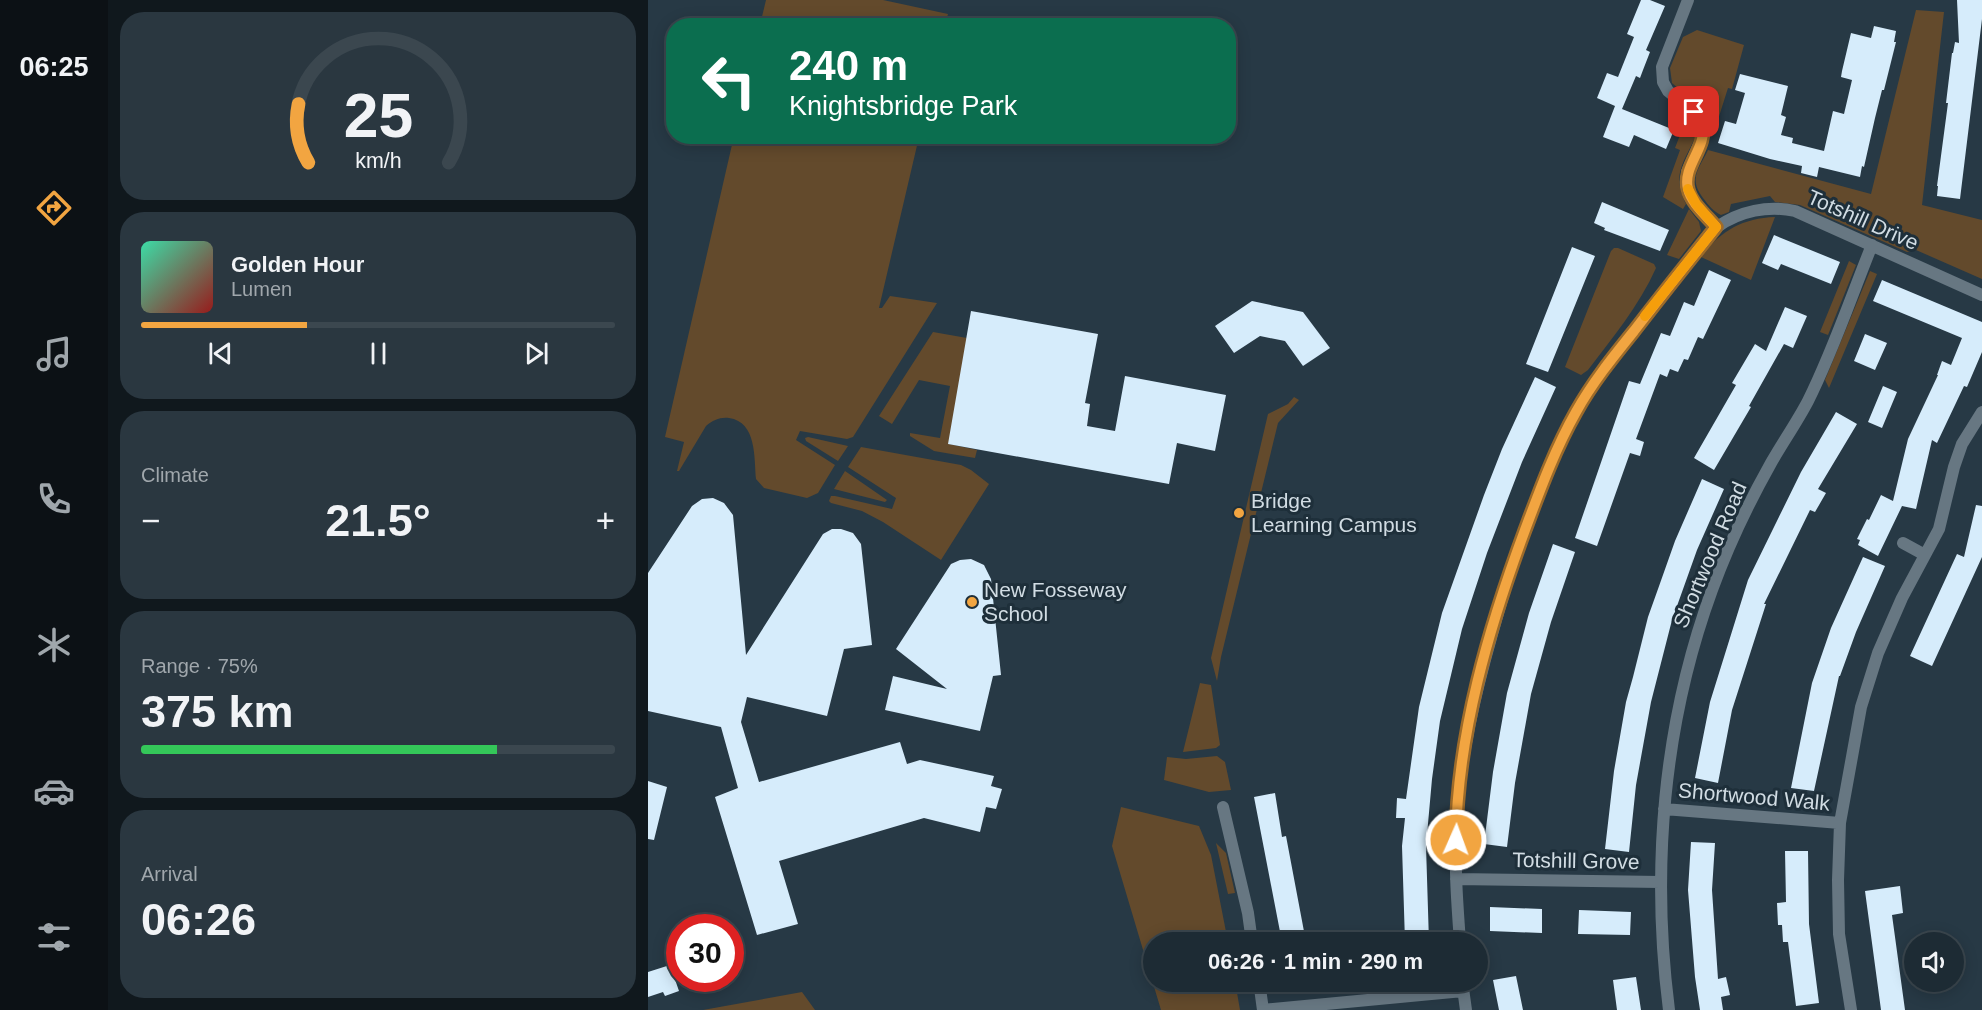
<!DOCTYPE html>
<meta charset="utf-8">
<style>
:root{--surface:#1d2b34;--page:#2a3740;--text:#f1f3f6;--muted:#a0a7ac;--line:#3b474f;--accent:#f2a541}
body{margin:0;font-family:Helvetica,sans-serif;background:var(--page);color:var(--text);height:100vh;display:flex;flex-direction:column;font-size:22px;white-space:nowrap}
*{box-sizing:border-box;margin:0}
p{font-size:20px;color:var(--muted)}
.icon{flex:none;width:33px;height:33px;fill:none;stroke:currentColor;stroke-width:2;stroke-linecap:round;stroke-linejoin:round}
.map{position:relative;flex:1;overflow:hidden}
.details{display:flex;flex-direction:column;gap:12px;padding:12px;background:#10181d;width:540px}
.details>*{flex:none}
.banner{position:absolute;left:18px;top:18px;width:570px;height:126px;border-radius:24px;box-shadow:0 3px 15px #0003,0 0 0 2px var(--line);background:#0b6e4f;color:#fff;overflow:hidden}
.controls{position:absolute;left:1256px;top:932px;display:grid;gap:12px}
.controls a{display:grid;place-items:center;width:60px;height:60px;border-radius:50%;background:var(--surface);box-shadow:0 3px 15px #0003,0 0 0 2px var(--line);font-size:30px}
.speed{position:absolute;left:18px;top:914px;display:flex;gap:12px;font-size:30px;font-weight:700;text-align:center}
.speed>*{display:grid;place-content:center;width:78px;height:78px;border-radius:50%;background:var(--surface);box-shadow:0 3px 15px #0003,0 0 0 2px var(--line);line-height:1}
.speed .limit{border:9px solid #d22;background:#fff;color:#111}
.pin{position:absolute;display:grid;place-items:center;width:51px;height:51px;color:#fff;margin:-26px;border-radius:12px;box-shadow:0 3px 9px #0006}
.me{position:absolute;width:66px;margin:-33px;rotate:2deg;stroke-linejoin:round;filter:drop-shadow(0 0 4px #0008)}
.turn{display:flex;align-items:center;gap:21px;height:126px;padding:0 24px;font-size:27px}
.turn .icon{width:78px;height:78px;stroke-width:2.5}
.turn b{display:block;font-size:42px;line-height:51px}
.big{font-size:45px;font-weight:600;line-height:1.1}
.details .card{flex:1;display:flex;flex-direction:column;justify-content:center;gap:9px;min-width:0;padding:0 21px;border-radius:24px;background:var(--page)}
.details .dial{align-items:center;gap:0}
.dial svg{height:156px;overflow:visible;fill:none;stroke:var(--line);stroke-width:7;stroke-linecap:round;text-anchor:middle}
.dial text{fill:var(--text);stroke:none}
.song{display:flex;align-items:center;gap:18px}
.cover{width:72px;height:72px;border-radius:9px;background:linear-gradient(135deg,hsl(160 70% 55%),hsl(0 70% 35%))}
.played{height:6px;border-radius:3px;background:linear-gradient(90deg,var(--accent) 35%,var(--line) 35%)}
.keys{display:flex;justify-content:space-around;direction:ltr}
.heat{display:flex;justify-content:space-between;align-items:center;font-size:33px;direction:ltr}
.charge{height:9px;border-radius:4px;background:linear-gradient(90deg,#34c759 75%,var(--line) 0)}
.trip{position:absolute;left:495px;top:932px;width:345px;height:60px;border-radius:30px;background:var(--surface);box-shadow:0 3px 15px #0003,0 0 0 2px var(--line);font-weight:600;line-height:60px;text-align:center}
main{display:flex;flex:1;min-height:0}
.tabs{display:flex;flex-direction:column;width:108px;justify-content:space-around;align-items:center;background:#0c1115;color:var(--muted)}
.tabs .icon{width:42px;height:42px}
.tabs .active{color:var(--accent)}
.tabs b{font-size:27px;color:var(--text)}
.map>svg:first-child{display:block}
.green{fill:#634a2c}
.building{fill:#d6ecfb}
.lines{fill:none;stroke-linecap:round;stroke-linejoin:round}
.minor{stroke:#677782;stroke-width:12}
.route-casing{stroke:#9d6b2a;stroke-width:15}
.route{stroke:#f2a541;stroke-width:10}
.slow{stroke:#f59e0b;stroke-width:10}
.poi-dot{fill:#f2a541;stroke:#1e2f3a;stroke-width:2}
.labels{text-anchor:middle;stroke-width:6;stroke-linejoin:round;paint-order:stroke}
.street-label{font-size:21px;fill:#d1dce3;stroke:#1e2f3a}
.poi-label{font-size:21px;fill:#d1dce3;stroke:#1e2f3a;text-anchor:start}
</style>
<main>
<nav class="tabs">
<b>06:25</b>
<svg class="icon active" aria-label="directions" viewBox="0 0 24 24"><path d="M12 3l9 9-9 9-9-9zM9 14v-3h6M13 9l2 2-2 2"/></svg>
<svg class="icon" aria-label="music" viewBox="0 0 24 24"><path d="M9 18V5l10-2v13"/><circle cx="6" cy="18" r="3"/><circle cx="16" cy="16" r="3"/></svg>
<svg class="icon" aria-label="phone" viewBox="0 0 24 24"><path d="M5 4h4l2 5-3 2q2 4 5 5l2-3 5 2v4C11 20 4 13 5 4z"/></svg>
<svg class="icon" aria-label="climate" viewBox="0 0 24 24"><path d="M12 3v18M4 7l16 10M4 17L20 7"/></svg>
<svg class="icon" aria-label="car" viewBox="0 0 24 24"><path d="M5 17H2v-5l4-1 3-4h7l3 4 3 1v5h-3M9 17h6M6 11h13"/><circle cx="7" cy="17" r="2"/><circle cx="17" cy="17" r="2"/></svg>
<svg class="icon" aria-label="filters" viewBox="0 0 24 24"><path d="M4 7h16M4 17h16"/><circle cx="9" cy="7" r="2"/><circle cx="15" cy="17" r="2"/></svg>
</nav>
<section class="details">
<div class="card dial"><svg viewBox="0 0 100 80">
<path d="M14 69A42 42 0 1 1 86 69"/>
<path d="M14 69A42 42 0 0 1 9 39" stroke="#f2a541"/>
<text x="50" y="56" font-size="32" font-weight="700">25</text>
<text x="50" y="72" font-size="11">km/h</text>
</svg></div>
<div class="card">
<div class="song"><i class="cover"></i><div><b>Golden Hour</b><p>Lumen</p></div></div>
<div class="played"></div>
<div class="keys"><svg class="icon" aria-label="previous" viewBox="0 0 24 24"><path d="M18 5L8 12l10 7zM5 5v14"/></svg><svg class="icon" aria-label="pause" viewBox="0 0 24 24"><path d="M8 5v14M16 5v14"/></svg><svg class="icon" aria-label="next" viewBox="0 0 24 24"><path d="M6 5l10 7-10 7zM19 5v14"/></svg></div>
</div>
<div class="card"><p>Climate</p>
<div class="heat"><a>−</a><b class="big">21.5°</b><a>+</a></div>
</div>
<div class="card"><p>Range · 75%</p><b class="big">375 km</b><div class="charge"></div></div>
<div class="card"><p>Arrival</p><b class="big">06:26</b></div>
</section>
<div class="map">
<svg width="1334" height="1010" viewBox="0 0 1334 1010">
<rect width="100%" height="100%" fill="#273945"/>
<path class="green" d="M118,0H235L300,14L297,25H112Z
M1268,10L1296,12L1274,205L1334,220V279L1268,250L1259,252L1152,205L1127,202L1122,196L1083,204L1081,212L1073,215C1065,211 1061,206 1055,198C1040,178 1051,169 1060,150L1223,194Z
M1049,30L1096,45L1084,89L1080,88L1067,129L1051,106L1024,83L1022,68L1035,37Z
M1041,118C1046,125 1047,129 1047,138C1034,165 1024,176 1038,204L1035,209L1015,197L1032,150L1027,148L1037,122Z
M86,136L271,137L231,308H234L242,296L289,303L205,437L199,439L152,431L148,440L187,465L170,493L159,498L116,488L108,479C106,458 109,422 81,418C72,417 65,420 58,426L31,471H29L36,442L17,437Z
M1041,209L1051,222L1053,231L1031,259L1019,255Z
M1127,217L1103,280L1053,257C1072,231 1095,218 1127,217Z
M966,248H970L1006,264L1008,268C991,306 965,337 940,370L933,375L917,367L963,251Z
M1201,261L1208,265L1180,335L1172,332Z
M1222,271L1229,274L1181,388L1177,380Z
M285,332L319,338L301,444L329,450L327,458L286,451L262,436V433L292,438L302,386L271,380L244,424L231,416Z
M646,397L651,400L630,423L573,657L569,681L563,658L620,414L640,404Z
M160,437L200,446L190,461L158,441L157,438Z
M213,447L313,465L323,470L341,484L293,560L235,522L214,511L183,503L181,501L183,496H187L244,509L248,498L200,467Z
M197,471L239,500L237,502L186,489Z
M552,683L563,685L572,745L568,748L535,752Z
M569,756L577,762L583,790L561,792L516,780L519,757L538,759Z
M473,807L551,826L563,855L580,942H506V981H587L592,1010H513L464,846Z
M568,843L578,853L587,893L580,894Z
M154,992L167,1010H55Z"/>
<path class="building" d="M993,0H1002L1017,6L998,50L1002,52L995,70L992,78L988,76L974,109L1026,130L1018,149L986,135L981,147L955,137L967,106L949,98L959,73L970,77L986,37L979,34Z
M1309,0H1334V19L1312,199L1289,196L1290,186H1289L1300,103H1298L1304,53H1305L1307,42L1311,43Z
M1226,26L1248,31L1246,42H1248L1236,90H1234L1227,118L1216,167L1214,166L1212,177L1171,167L1169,177L1153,173L1154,166L1122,159L1070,143L1077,121L1088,124L1097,93L1087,90L1092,74L1140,86L1133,115L1138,117L1133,135L1145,138L1144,143L1176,151L1185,111L1196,114L1204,80L1193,77L1194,71L1203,33L1223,38Z
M954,202L1021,230L1012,251L956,230L957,228L946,223Z
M1126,235L1192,262L1183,284L1133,264L1130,270L1114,263Z
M924,247L947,256L900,372L878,364Z
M1061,270L1083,280L1055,339L1050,337L1040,360L1036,359L1030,372L1022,369L1019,377L1012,374L988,439L996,442L992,456L982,453L949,546L927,538L981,381L992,384L1013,333L1022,336L1036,302L1046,306Z
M1234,280L1334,322V352L1319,387L1316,386L1289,443L1284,440L1268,509L1254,506L1230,556L1210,545L1212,540L1209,539L1219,519L1221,520L1233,495L1245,501L1260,439L1290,375H1289L1294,361L1303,365L1314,338L1225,301Z
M604,301L655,312L682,348L655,366L637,341L612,336L586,353L567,326Z
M1137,307L1159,316L1145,348L1136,344L1101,406L1103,407L1066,470L1046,458L1088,385L1084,383L1107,344L1118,351Z
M323,311L450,334L437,403L442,404L439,426L467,431L477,376L578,395L567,451L529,443L521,484L300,444Z
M1217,334L1239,343L1227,370L1206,361Z
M887,377L908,387L874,462L839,553L814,629L792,721L784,779L778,846L781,942H757L754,846L757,818H748L749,798L758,799L771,707L794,613L836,495L854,449Z
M1235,386L1249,392L1234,428L1220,422Z
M1188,412L1209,424L1170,489L1178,493L1167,512L1162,510L1116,604H1118L1084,710L1070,783L1047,778L1062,702L1100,580L1153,472Z
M1054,479L1076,489L1049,550L1024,620L1003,702L988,785L981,852L957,849L966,771L978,702L985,677L1000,617L1010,589L1027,541Z
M65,498L76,503L85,515L98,655L175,534L184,529H193L205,533L213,544L224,645L196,649L179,716L99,697L93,722L111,782L252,742L259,764L272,760L346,776L343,786L354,789L348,809L338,807L332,832L276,818L131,861L150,924L109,935L67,797L90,788L73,727L0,711V573L44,506L54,499Z
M1328,505L1334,506V557L1284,666L1262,656L1309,554L1316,557Z
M905,544L927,552L903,622L883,694L867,783L859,847L836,844L845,772L859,693L881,613Z
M1215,557L1237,566L1208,632L1192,676H1191L1166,791L1143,788L1164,683L1183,628Z
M323,559L336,565L343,579L353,675L345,676L332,731L237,710L245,676L299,689L248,649L303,564L312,560Z
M0,781L19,787L6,840L0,839Z
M627,793L634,837L638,836L658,942H634L606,797Z
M1043,842L1067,843L1064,890L1070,979L1078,977L1082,995L1073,997L1075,1010H1052L1047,977L1040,890Z
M1137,851H1160L1161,924L1171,1003L1148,1006L1140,942H1135L1134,925H1130L1129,903L1138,902Z
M1252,886L1255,913L1244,915L1257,1010H1233L1217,891Z
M842,907L894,909V933L842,931Z
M931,910L983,912L982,935L930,934Z
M22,965L31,991L17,996L15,992L0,997V972Z
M868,976L875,1010H851L845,980Z
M988,977L993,1010H969L965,980Z"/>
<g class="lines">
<path class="minor" d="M1040,0L1014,67L1015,82L1020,91L1046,112L1054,125V138L1039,172L1040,190L1048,204L1068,227
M1255,543L1277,555
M575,807L600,913L604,942
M1016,809L1192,823
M808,879L1012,882
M812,942C809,901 806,861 809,820C812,757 827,694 844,634C865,559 890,482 927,414C950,370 985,332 1015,293C1028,277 1041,260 1055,244C1059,238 1064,231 1069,227C1092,211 1120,205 1147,211L1334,295
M611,981L615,1010L815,991
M814,981L818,1010
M1021,1010C1003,869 1015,724 1064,590C1080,546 1100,504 1123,463C1135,442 1149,422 1160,401C1185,351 1203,297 1224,245
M1203,1010L1191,934L1190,880L1192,823L1213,707L1230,653L1254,598L1291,529L1306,467L1314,444L1334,412"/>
</g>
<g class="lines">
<defs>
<path id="route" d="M808,840C809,735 841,627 877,530C892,490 907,449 928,412C944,383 965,357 986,331C1013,296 1040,262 1068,227C1059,216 1043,203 1040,189C1034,166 1060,147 1054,125C1052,121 1049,116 1046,112"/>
</defs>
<use href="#route" class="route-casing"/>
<use href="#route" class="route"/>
<path class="slow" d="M997,316L1068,227L1048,204L1040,189"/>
</g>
<g class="poi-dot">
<circle cx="591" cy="513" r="6"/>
<circle cx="324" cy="602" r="6"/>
</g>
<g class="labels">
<g class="street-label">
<text transform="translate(1215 220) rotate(24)" y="7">Totshill Drive</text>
<text transform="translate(1062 555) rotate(-67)" y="7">Shortwood Road</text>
<text transform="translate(1106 797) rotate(5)" y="7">Shortwood Walk</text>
<text transform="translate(928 861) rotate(1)" y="7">Totshill Grove</text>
</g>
<g class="poi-label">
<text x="603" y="508">Bridge<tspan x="603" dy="24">Learning Campus</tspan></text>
<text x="336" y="597">New Fosseway<tspan x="336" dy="24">School</tspan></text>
</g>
</g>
</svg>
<div class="controls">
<a><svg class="icon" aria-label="sound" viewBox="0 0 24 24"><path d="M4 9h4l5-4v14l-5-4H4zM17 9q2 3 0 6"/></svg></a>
</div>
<div class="speed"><div class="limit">30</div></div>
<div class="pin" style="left:1046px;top:112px;background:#d93025"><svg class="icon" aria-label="arrive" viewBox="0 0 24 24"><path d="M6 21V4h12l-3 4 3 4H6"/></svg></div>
<svg class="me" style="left:808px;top:840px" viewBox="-20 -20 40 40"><circle r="17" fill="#f2a541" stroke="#fff" stroke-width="3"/><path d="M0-11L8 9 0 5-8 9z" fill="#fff"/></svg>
<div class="trip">06:26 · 1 min · 290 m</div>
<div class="banner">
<div class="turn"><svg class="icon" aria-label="left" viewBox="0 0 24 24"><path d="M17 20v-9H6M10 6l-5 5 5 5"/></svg><div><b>240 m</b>Knightsbridge Park</div></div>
</div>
</div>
</main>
